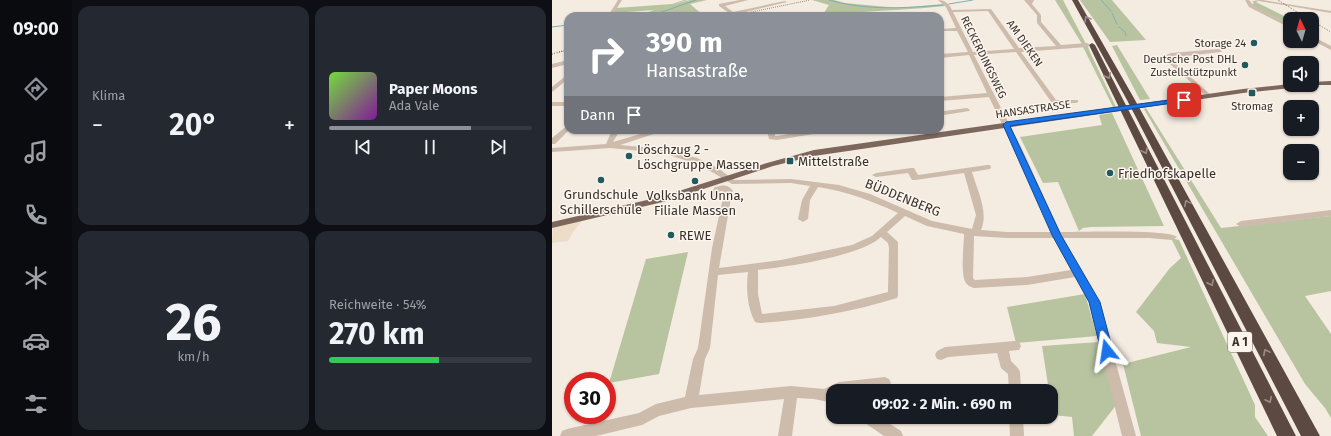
<!DOCTYPE html>
<html lang="de">
<meta charset="utf-8">
<style>
:root{--surface:#171b24;--page:#242831;--text:#f1f3f6;--muted:#9ea1a6;--line:#363941;--accent:#8c9099}
body{margin:0;font-family:"Fira Sans",sans-serif;background:var(--page);color:var(--text);height:100vh;display:flex;flex-direction:column;font-size:15px;white-space:nowrap}
*{box-sizing:border-box;margin:0}
p{font-size:13px;color:var(--muted)}
.icon{flex:none;width:22px;height:22px;fill:none;stroke:currentColor;stroke-width:2;stroke-linecap:round;stroke-linejoin:round}
.map{position:relative;flex:1;overflow:hidden}
.side{display:flex;flex-direction:column;gap:6px;padding:6px;background:#0d0f14;width:480px}
.side>*{flex:none}
.banner{position:absolute;left:12px;top:12px;width:380px;height:122px;border-radius:12px;box-shadow:0 1px 3px #0004;background:#8c9099;color:#fff;overflow:hidden}
.needle{width:26px;rotate:355deg}
.tools{position:absolute;left:731px;top:12px;display:grid;gap:8px}
.tools a{display:grid;place-items:center;width:36px;height:36px;border-radius:8px;background:var(--surface);box-shadow:0 1px 3px #0004;font-size:20px}
.speed{position:absolute;left:12px;top:372px;display:flex;gap:8px;font-size:20px;font-weight:700;text-align:center}
.speed>*{display:grid;place-content:center;width:52px;height:52px;border-radius:50%;background:var(--surface);box-shadow:0 1px 3px #0004;line-height:1}
.speed .limit{border:6px solid #d22;background:#fff;color:#111}
.pin{position:absolute;display:grid;place-items:center;width:34px;height:34px;color:#fff;margin:-17px;border-radius:8px;box-shadow:0 2px 6px #0006}
.me{position:absolute;width:44px;margin:-22px;rotate:345deg;stroke-linejoin:round;filter:drop-shadow(0 0 3px #0008)}
.turn{display:flex;align-items:center;gap:14px;height:84px;padding:0 16px;font-size:18px}
.turn .icon{width:52px;height:52px;stroke-width:2.5}
.turn b{display:block;font-size:28px;line-height:34px}
.then{display:flex;align-items:center;height:38px;padding:0 16px;background:#0003;gap:8px;font-size:15px}
.big{font-size:30px;font-weight:700;line-height:1.1}
.side .widget{flex:1;display:flex;flex-direction:column;justify-content:center;gap:6px;min-width:0;padding:0 14px;border-radius:12px;background:var(--page)}
.side .dial{align-items:center;gap:0}
.dial b{font-size:52px;line-height:1}
.song{display:flex;align-items:center;gap:12px}
.cover{width:48px;height:48px;border-radius:6px;background:linear-gradient(135deg,hsl(100 70% 55%),hsl(290 70% 35%))}
.played{height:4px;border-radius:2px;background:linear-gradient(90deg,var(--accent) 70%,var(--line) 70%)}
.keys{display:flex;justify-content:space-around;direction:ltr}
.heat{display:flex;justify-content:space-between;align-items:center;font-size:22px;direction:ltr}
.charge{height:6px;border-radius:3px;background:linear-gradient(90deg,#34c759 54%,var(--line) 0)}
.side .tiles{flex:1;display:grid;gap:6px;grid-template-columns:repeat(2,1fr)}
.trip{position:absolute;left:274px;top:384px;width:232px;height:40px;border-radius:12px;background:var(--surface);box-shadow:0 1px 3px #0004;font-weight:700;line-height:40px;text-align:center}
main{display:flex;flex:1;min-height:0}
.menu{display:flex;flex-direction:column;width:72px;justify-content:space-around;align-items:center;background:#090b0e;color:var(--muted)}
.menu .icon{width:28px;height:28px}
.menu .active{color:var(--accent)}
.menu b{font-size:18px;color:var(--text)}
.map>svg:first-child{display:block}
.green{fill:#b8c4a0}
.plaza{fill:#ecdcc8}
.lines{fill:none;stroke-linecap:round;stroke-linejoin:round}
.stream{stroke:#7fb0b2;stroke-width:1}
.minor{fill:#cdbbac;fill-rule:evenodd}
.major{fill:#7d675c;fill-rule:evenodd}
.highway{fill:#5c4a42;fill-rule:evenodd}
.rail-far1{stroke:#3b302b;stroke-width:1;stroke-dasharray:0.5 1.5;stroke-linecap:butt}
.rail{stroke:#3b302b;stroke-width:1.5;stroke-dasharray:0.5 2;stroke-linecap:butt}
.oneway{stroke:#9c8e87}
.route{fill:#1a73e8;stroke:#114b97}
.poi-dot{fill:#1f5a5e;stroke:#fbf5ee;stroke-width:1.5}
.labels{text-anchor:middle;stroke-width:3;stroke-linejoin:round;paint-order:stroke}
.far-street-label{font-size:11px;fill:#3b302b;stroke:#fbf5ee}
.far-poi-label{font-size:11px;fill:#3b302b;stroke:#fbf5ee;text-anchor:end}
.shield{fill:#fbf5ee;stroke:#756b66;stroke-width:1}
.shield-label{font-size:12px;font-weight:bold;fill:#3b302b}
.poi-label{font-size:13px;fill:#3b302b;stroke:#fbf5ee;text-anchor:start}
.street-label{font-size:13px;fill:#3b302b;stroke:#fbf5ee}
</style>
<main>
<nav class="menu">
<b>09:00</b>
<svg class="icon active" aria-label="directions" viewBox="0 0 24 24"><path d="M12 3l9 9-9 9-9-9zM9 14v-3h6M13 9l2 2-2 2"/></svg>
<svg class="icon" aria-label="music" viewBox="0 0 24 24"><path d="M9 18V5l10-2v13"/><circle cx="6" cy="18" r="3"/><circle cx="16" cy="16" r="3"/></svg>
<svg class="icon" aria-label="phone" viewBox="0 0 24 24"><path d="M5 4h4l2 5-3 2q2 4 5 5l2-3 5 2v4C11 20 4 13 5 4z"/></svg>
<svg class="icon" aria-label="climate" viewBox="0 0 24 24"><path d="M12 3v18M4 7l16 10M4 17L20 7"/></svg>
<svg class="icon" aria-label="car" viewBox="0 0 24 24"><path d="M5 17H2v-5l4-1 3-4h7l3 4 3 1v5h-3M9 17h6M6 11h13"/><circle cx="7" cy="17" r="2"/><circle cx="17" cy="17" r="2"/></svg>
<svg class="icon" aria-label="filters" viewBox="0 0 24 24"><path d="M4 7h16M4 17h16"/><circle cx="9" cy="7" r="2"/><circle cx="15" cy="17" r="2"/></svg>
</nav>
<section class="side">
<div class="tiles">
<div class="widget"><p>Klima</p>
<div class="heat"><a>−</a><b class="big">20°</b><a>+</a></div>
</div>
<div class="widget">
<div class="song"><i class="cover"></i><div><b>Paper Moons</b><p>Ada Vale</p></div></div>
<div class="played"></div>
<div class="keys"><svg class="icon" aria-label="previous" viewBox="0 0 24 24"><path d="M18 5L8 12l10 7zM5 5v14"/></svg><svg class="icon" aria-label="pause" viewBox="0 0 24 24"><path d="M8 5v14M16 5v14"/></svg><svg class="icon" aria-label="next" viewBox="0 0 24 24"><path d="M6 5l10 7-10 7zM19 5v14"/></svg></div>
</div>
<div class="widget dial"><b>26</b><p>km/h</p></div>
<div class="widget"><p>Reichweite · 54%</p><b class="big">270 km</b><div class="charge"></div></div>
</div>
</section>
<div class="map">
<svg width="779" height="436" viewBox="0 0 779 436">
<rect width="100%" height="100%" fill="#f4ebe1"/>
<path class="green" d="M132,0H136L119,5L138,0H155L138,4L152,16H85L102,10L61,13L64,8L120,4Z
M260,0H282L293,3L347,8L391,4L393,6C365,9 338,10 310,12C297,13 284,16 270,16L277,5Z
M503,0H511L534,44H530Z
M528,0H560L594,40L558,42Z
M699,1H706L704,2L738,19V25L700,5L702,2Z
M565,45L598,99L588,100L560,46Z
M536,46L537,50L564,107H561L531,47Z
M594,108L669,228L779,216V291L753,296L779,334V418L773,408L753,384L592,109Z
M560,113L612,226L539,227L531,228L527,231L506,182L491,183L468,137L550,125L547,115Z
M619,238L627,240L703,405V417L716,436H589L571,364L639,347L605,343L602,331L584,312L618,268L629,258Z
M136,252L107,374L57,383L94,259Z
M533,294L545,336L464,343L455,307Z
M547,342L565,404L540,436H522L520,417L501,415L499,391H497L490,346Z"/>
<path class="plaza" d="M33,217L21,232L16,241L0,243L1,225Z"/>
<g class="lines">
<path class="stream" d="M277,0C314,11 353,8 391,5
M549,0L559,11
M397,4L421,0
M560,13L565,24
M91,16L110,12L144,0
M0,27L16,25
M567,27L573,32L574,36"/>
<path class="minor" d="M66,0H70L60,16H56Z
M188,0H196L173,6L181,12L233,1L235,2L181,15L168,16L177,13L167,6V4Z
M386,0C392,0 397,3 400,10L439,9L467,48L504,46L485,23V15L472,0H482L480,4L489,15V22L509,45L535,43L538,45L535,47L469,52L504,100H526V102L524,103H500L464,52L422,55L470,149L508,232C524,232 618,229 625,237L620,240L597,238H511L547,302L584,436H570L537,302L523,277L475,285L422,288C419,287 416,286 414,283C408,275 412,245 412,234L375,226L353,216L335,232L346,242V295L345,298C300,312 254,320 207,323L203,322C195,307 194,288 196,272L166,275L158,348L153,359L147,395L239,386L272,389L287,382L333,377L337,379L339,383L337,387L312,391H281V403L262,399L245,398L240,436H226L232,399L139,408L107,416L90,425L44,436H8L10,431L15,429L87,413L104,404L133,397L141,359L146,348L160,248L171,198C166,199 161,198 158,194L163,187C171,185 176,184 181,191L178,195L179,198L167,268L229,260L300,245L320,236L346,213C318,200 296,192 266,187L258,200L256,219L251,222L246,219L250,200L258,186L239,183L180,184L160,172L139,162L111,153L58,148L0,152V148L54,144L60,130H68L61,142L102,130H114L68,145L112,149L145,158L166,168L182,180L239,179L287,185L318,194L380,221L420,229L424,215L412,173L363,180H360L356,173L324,177L320,175L324,173L359,168H362L366,175L435,165H438L439,167L438,169L420,172C425,190 437,212 429,230L455,232H499L462,149L437,97L388,101V97L435,93L417,55L388,58V54L416,52L405,31H388V29L404,28L394,7ZM436,11L462,49L421,52L401,12ZM169,191H172L167,193ZM422,236L455,238H502L519,270L475,277L423,280L421,278ZM329,237L336,243L337,248L336,292L282,306L210,314L206,294V270C234,267 309,256 329,237Z
M693,0H697L701,5L738,25V28L697,7Z
M701,0H711L779,11V13Z
M760,36L779,46V50L760,40Z
M667,49L670,51L669,52L617,58L659,95L660,96L657,98L610,57L619,53Z
M16,60V64L0,68V64Z
M16,74V79L0,92V87Z
M0,102H16V106H0Z
M415,108L418,110L417,111L392,115L389,113L392,111Z
M16,125L17,130L3,144H0V138Z
M215,130H223V136H225L261,130H278L274,132L225,140L217,139Z
M779,210V216L689,227L684,224L689,221Z
M463,341L467,342L469,346L467,350L457,351L459,361L466,368L468,372L469,391H457L456,374L449,368L445,353L396,357L389,360L385,359L383,355L385,351L393,347Z
M308,417H327L349,431L351,436H332L310,421Z
M457,417H471L472,436H458Z"/>
<path class="major" d="M779,81V85H757H760V82Z
M738,84L751,85L748,87L691,93L262,156L221,166L115,201L0,228V222L108,197L215,163L262,150L691,89Z"/>
<path class="highway" d="M520,0H526L583,100L768,436H749L575,100Z
M540,43L543,45L744,436H725L537,45Z"/>
<path class="rail-far1" d="M726,0L756,19
M180,16L258,0
M760,21L779,32
M7,52L16,50"/>
<path class="rail" d="M0,54L11,51"/>
</g>
<defs><path id="oneway-chevron" d="M-2-3.5L2.5 0L-2 3.5" fill="none" stroke-width="1.6" stroke-linecap="round" stroke-linejoin="round"/></defs>
<g class="oneway">
<use href="#oneway-chevron" transform="translate(535 19) rotate(-120)"/>
<use href="#oneway-chevron" transform="translate(556 76) rotate(64)"/>
<use href="#oneway-chevron" transform="translate(593 151) rotate(63)"/>
<use href="#oneway-chevron" transform="translate(635 203) rotate(-118)"/>
<use href="#oneway-chevron" transform="translate(659 283) rotate(64)"/>
<use href="#oneway-chevron" transform="translate(714 352) rotate(-118)"/>
<use href="#oneway-chevron" transform="translate(717 400) rotate(64)"/>
</g>
<path class="route" d="M632,98L635,99V101L458,126L509,235L548,302L561,351L560,354L555,356L551,354L549,351L537,302L500,235L451,125L454,122Z"/>
<g class="poi-dot">
<circle cx="702" cy="43" r="4"/>
<circle cx="693" cy="65" r="4"/>
<rect x="696" y="89" width="8" height="8" rx="2"/>
<circle cx="77" cy="156" r="4"/>
<rect x="234" y="157" width="8" height="8" rx="2"/>
<circle cx="558" cy="173" r="4"/>
<circle cx="49" cy="180" r="4"/>
<circle cx="143" cy="181" r="4"/>
<circle cx="119" cy="235" r="4"/>
</g>
<g class="labels">
<g class="far-street-label">
<text transform="translate(473 43) rotate(55)" y="4">AM DIEKEN</text>
<text transform="translate(432 57) rotate(64)" y="4">RECKERDINGSWEG</text>
<text transform="translate(481 109) rotate(-8)" y="4">HANSASTRASSE</text>
</g>
<g class="far-poi-label">
<text x="694" y="47">Storage 24</text>
<text x="685" y="63">Deutsche Post DHL<tspan x="685" dy="13">Zustellstützpunkt</tspan></text>
<text x="700" y="110" text-anchor="middle">Stromag</text>
</g>
<rect class="shield" x="676" y="332" width="24" height="20" rx="3"/>
<g class="shield-label">
<text x="688" y="346">A 1</text>
</g>
<g class="poi-label">
<text x="85" y="154">Löschzug 2 -<tspan x="85" dy="15">Löschgruppe Massen</tspan></text>
<text x="246" y="166">Mittelstraße</text>
<text x="566" y="178">Friedhofskapelle</text>
<text x="49" y="199" text-anchor="middle">Grundschule<tspan x="49" dy="15">Schillerschule</tspan></text>
<text x="143" y="200" text-anchor="middle">Volksbank Unna,<tspan x="143" dy="15">Filiale Massen</tspan></text>
<text x="127" y="240">REWE</text>
</g>
<g class="street-label">
<text transform="translate(351 197) rotate(22)" y="5">BÜDDENBERG</text>
</g>
</g>
</svg>
<div class="tools">
<a><svg class="needle" viewBox="-14 -14 28 28"><path d="M0-13l5 13h-10z" fill="#e53935"/><path d="M0 13l5-13h-10z" fill="#9ea1a6"/></svg></a>
<a><svg class="icon" aria-label="sound" viewBox="0 0 24 24"><path d="M4 9h4l5-4v14l-5-4H4zM17 9q2 3 0 6"/></svg></a>
<a>+</a>
<a>−</a>
</div>
<div class="speed"><div class="limit">30</div></div>
<div class="pin" style="left:632px;top:100px;background:#d93025"><svg class="icon" aria-label="arrive" viewBox="0 0 24 24"><path d="M6 21V4h12l-3 4 3 4H6"/></svg></div>
<svg class="me" style="left:555px;top:351px" viewBox="-20 -20 40 40"><path d="M0-17L14 15 0 8-14 15z" fill="#1a73e8" stroke="#fff" stroke-width="4"/></svg>
<div class="trip">09:02 · 2 Min. · 690 m</div>
<div class="banner">
<div class="turn"><svg class="icon" aria-label="right" viewBox="0 0 24 24"><path d="M7 20v-9h11M14 6l5 5-5 5"/></svg><div><b>390 m</b>Hansastraße</div></div>
<div class="then">Dann<svg class="icon" aria-label="arrive" viewBox="0 0 24 24"><path d="M6 21V4h12l-3 4 3 4H6"/></svg></div>
</div>
</div>
</main>
